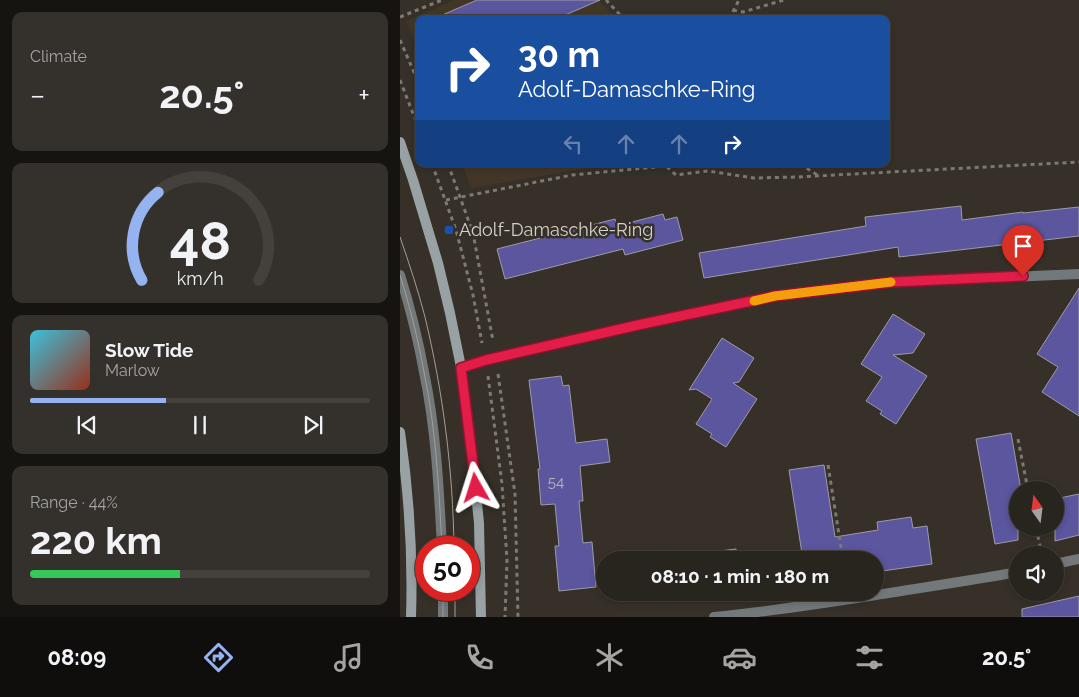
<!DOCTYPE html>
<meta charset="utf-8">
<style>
:root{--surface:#28241e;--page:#34302b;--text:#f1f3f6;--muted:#a5a4a4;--line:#44413c;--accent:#95b2f1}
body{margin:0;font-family:Raleway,sans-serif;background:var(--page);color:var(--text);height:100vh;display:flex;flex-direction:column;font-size:19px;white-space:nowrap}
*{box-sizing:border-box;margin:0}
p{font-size:16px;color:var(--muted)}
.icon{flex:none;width:28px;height:28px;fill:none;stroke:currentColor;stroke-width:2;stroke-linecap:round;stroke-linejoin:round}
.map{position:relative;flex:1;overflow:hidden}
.panel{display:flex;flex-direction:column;gap:12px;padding:12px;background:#161410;width:400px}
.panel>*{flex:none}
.top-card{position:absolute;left:15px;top:15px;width:475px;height:152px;border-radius:10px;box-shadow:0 2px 8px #0003,0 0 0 1px var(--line);background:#1a4fa0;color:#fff;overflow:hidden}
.needle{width:32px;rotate:346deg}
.fabs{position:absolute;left:609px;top:481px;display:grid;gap:10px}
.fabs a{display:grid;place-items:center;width:55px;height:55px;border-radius:50%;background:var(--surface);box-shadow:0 2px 8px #0003,0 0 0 1px var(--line);font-size:25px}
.speed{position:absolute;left:15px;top:536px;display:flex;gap:10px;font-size:25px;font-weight:700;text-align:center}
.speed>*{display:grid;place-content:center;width:65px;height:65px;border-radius:50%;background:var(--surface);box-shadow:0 2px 8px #0003,0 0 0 1px var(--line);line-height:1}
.speed .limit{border:8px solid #d22;background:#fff;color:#111}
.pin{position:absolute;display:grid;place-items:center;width:42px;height:42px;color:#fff;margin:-51px -21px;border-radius:50% 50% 50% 0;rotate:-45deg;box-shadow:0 0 5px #0007}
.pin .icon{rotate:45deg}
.me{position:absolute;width:55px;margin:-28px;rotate:354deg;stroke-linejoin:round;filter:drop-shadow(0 0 4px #0008)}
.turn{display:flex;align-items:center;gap:18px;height:105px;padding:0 20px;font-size:22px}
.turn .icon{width:65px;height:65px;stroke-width:2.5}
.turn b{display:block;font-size:35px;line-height:42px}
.lanes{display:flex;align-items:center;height:48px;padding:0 20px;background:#0003;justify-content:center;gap:25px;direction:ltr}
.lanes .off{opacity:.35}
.big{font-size:38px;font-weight:700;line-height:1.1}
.panel .tile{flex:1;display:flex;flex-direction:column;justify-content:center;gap:8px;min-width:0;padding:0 18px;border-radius:10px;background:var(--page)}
.panel .dial{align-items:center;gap:0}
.dial svg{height:130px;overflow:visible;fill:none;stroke:var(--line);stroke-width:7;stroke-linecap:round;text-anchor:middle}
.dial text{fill:var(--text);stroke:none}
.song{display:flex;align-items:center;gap:15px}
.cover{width:60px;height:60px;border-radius:8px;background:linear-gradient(135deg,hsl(190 70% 55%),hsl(10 70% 35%))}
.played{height:5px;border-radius:2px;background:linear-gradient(90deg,var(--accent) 40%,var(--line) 40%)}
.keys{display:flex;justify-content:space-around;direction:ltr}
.heat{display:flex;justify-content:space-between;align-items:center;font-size:28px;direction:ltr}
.charge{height:8px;border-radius:4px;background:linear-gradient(90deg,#34c759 44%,var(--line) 0)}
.trip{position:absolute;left:196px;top:551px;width:288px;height:50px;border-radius:25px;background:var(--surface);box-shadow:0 2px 8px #0003,0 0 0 1px var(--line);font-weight:700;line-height:50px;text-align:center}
.tabs{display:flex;height:80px;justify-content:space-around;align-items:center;background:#100e0c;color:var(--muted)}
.tabs .icon{width:35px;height:35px}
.tabs .current{color:var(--accent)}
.tabs b{font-size:22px;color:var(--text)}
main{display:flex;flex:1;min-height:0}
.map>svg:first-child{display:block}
.education{fill:#423727}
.building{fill:#5b569e;stroke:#9c9ca7}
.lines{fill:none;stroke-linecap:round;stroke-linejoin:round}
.path{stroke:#7e7972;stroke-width:3;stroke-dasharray:4 4;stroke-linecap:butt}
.lane{stroke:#73797b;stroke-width:10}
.street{stroke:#73797b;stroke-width:10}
.secondary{stroke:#98a2a4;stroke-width:10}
.tram{stroke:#a39f98;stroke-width:1}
.route-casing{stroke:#92132f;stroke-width:12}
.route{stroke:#e11d48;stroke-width:9}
.slow{stroke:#f59e0b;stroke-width:9}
.transit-dot{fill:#1a4fb4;stroke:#363028;stroke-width:2}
.labels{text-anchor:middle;stroke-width:5;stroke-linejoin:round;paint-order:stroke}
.number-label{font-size:15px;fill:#b6b2c0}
.poi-label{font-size:18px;fill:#d4d1cb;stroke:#363028;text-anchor:start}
</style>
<main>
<section class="panel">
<div class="tile"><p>Climate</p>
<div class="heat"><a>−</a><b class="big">20.5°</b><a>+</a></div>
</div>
<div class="tile dial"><svg viewBox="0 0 100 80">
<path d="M14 69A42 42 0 1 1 86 69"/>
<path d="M14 69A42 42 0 0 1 24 15" stroke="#95b2f1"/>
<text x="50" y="56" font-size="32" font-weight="700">48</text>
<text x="50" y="72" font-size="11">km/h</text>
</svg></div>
<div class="tile">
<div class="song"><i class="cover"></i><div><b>Slow Tide</b><p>Marlow</p></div></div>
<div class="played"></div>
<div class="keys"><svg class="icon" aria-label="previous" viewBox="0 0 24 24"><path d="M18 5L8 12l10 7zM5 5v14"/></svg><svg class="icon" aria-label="pause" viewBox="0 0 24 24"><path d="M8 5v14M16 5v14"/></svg><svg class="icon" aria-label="next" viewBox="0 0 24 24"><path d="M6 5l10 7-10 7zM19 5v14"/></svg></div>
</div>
<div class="tile"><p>Range · 44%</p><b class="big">220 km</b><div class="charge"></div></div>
</section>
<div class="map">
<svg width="679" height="617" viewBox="0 0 679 617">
<rect width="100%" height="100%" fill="#363028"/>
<path class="education" d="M55,0H198L217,19H19V51L6,21Z
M62,164H267L266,166L189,168L71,188Z"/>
<path class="building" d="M77,0H200L156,19H33Z
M561,206L562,220L623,212V213L679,207V236L499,257L498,247L304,278L299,253L466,226L465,217Z
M263,214L265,220L277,217L283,240L225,255L223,249L105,279L97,249L215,219L217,226Z
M679,288V416L642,392L658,367L637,354Z
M493,314L525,334L513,353L493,355L527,376L496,424L480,414L482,411L466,401L482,377L461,364Z
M322,338L354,358L339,382L333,383L357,399L326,447L310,437L312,434L296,424L312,399L296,389L289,390Z
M161,376L163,386L169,385L176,443L207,439L210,462L180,466L183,501H179L183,543L192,542L196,587L159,591L155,546H159L155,504L141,505L138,469H140L129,380Z
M611,433L621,490H618V540L595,544L576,439Z
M424,465L435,537L478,530L477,522L511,517L513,528L527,526L532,564L475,572V560H403L389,470Z
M679,494V535L655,541V499Z
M336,549L337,560H242Z
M246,592H319L247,601Z
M679,596V617H622V609Z"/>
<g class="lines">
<path class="path" d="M206,0L224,19
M333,10L343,12L384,0
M0,17L42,0
M329,19L339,0
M0,40L19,84
M0,80L19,129
M32,164L56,230L73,295L82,343
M48,164L73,233L93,341
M400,164L419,176
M46,200L172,175L266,166L276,175L308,171L354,178L397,177L679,162
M98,374L115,494L118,617
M88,376L102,484L107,560L105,617
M618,439L628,490
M428,465L443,560
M636,528L642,554"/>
<path class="lane" d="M0,275C10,307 18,339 24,372C36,429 39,489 42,548
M43,617V590"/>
<path class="street" d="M61,367L86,360L238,325L375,296L492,282L679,274
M655,564L679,559
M314,617C366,612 418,604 470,596C519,588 569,581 618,572"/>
<path class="secondary" d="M0,142L13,180L38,263L50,313L61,367L70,436L79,523L81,617
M0,432C9,493 13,556 11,617"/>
<path class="tram" d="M0,237C9,263 18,290 25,317C43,392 53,470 54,548
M0,275C10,307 18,339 24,372C36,429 39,489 42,548
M43,617V590
M55,617V590"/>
</g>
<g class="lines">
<defs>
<path id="route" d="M76,488L61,368L86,360L238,325L375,296L492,282L623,276"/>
</defs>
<use href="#route" class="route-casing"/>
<use href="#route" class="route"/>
<path class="slow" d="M354,301L375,296L491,282"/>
</g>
<rect class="transit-dot" x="44" y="225" width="10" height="10" rx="2.5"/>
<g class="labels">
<g class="number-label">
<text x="156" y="487">54</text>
</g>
<g class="poi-label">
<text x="59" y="236">Adolf-Damaschke-Ring</text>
</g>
</g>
</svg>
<div class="fabs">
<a><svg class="needle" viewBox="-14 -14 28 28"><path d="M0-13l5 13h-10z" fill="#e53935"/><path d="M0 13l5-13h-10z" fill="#a5a4a4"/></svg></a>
<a><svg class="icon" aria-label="sound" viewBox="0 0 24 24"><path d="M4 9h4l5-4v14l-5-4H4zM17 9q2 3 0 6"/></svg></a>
</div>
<div class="speed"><div class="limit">50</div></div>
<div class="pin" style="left:623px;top:276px;background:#d93025"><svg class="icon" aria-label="arrive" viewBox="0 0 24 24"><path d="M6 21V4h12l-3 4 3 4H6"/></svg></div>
<svg class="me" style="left:76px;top:488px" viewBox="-20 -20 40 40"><path d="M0-17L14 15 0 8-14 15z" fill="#e11d48" stroke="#fff" stroke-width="4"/></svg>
<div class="trip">08:10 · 1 min · 180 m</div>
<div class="top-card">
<div class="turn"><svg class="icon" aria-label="right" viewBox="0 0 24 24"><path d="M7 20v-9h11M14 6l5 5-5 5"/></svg><div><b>30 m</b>Adolf-Damaschke-Ring</div></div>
<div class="lanes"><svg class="icon off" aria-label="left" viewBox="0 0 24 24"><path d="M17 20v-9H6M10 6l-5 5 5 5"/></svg><svg class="icon off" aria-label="ahead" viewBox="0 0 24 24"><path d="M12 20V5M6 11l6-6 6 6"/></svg><svg class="icon off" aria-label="ahead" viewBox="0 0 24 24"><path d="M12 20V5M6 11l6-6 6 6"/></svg><svg class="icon" aria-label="right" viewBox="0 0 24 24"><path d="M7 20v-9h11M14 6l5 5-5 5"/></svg></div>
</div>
</div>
</main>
<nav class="tabs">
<b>08:09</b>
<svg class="icon current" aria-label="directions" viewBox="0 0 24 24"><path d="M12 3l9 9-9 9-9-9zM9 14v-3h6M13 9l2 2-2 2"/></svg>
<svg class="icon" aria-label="music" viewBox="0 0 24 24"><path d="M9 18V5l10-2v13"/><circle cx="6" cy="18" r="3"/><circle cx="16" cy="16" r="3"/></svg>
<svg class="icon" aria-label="phone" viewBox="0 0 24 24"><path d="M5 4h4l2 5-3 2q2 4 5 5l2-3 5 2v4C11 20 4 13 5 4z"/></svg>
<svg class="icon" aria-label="climate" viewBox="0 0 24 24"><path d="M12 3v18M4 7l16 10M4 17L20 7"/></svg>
<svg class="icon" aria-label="car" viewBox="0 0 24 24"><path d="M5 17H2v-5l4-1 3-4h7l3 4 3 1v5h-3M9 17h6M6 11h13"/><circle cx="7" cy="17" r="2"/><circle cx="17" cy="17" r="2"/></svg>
<svg class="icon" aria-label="filters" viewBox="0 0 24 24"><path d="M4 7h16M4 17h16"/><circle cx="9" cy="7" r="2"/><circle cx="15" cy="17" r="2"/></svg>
<b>20.5°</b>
</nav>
